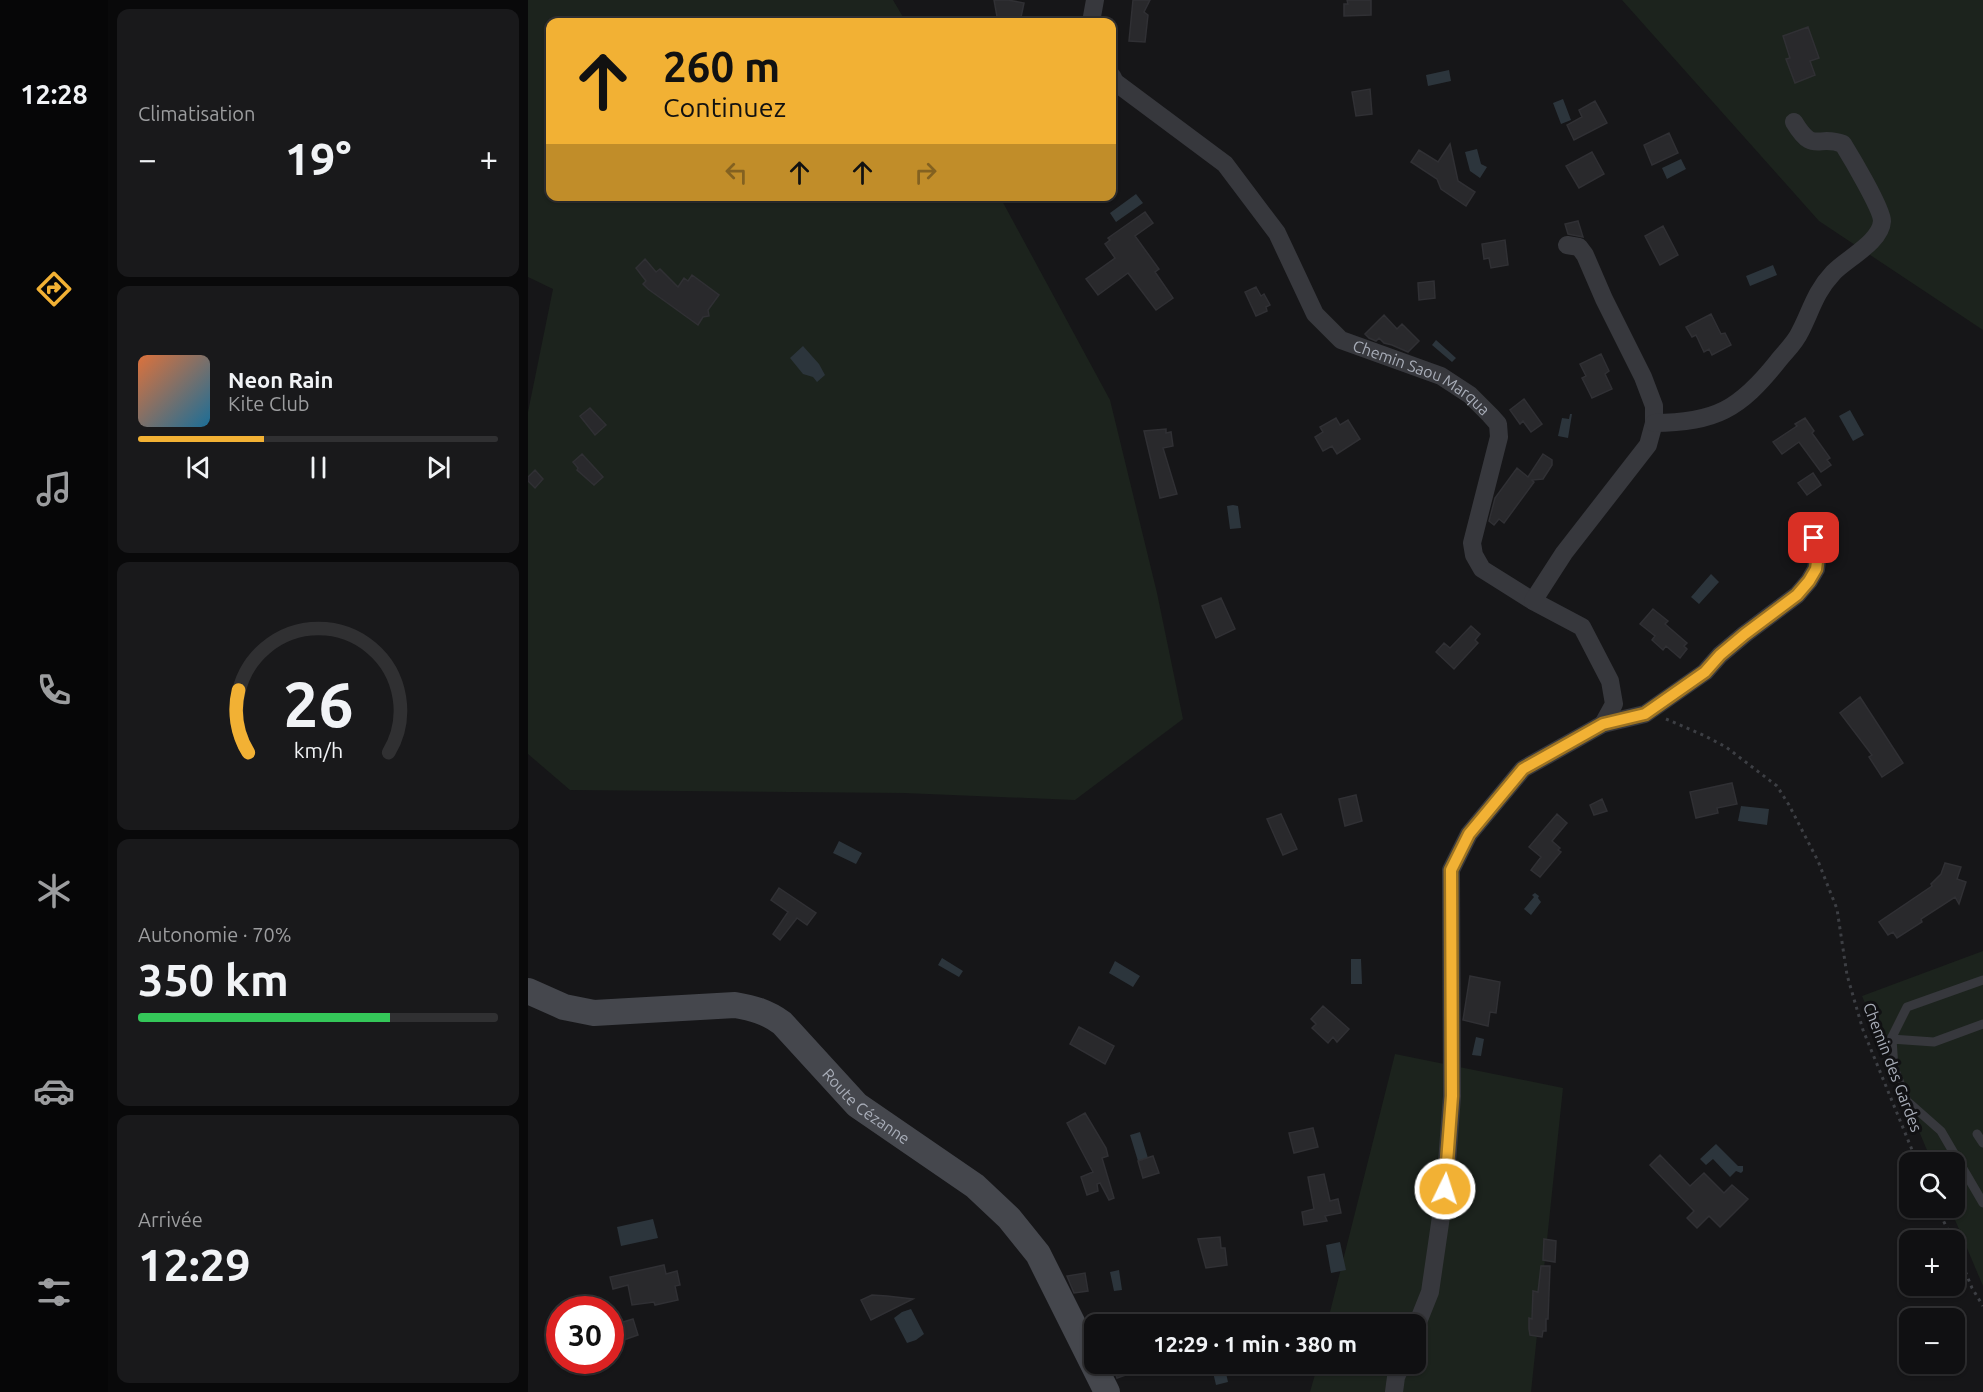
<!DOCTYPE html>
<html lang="fr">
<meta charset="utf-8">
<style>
:root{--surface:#101012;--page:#19191b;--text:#f1f3f6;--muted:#9c9d9f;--line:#303032;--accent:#f2b134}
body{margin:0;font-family:Ubuntu,sans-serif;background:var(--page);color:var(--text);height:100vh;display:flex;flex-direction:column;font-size:22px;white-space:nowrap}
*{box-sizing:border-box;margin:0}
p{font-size:20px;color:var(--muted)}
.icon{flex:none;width:33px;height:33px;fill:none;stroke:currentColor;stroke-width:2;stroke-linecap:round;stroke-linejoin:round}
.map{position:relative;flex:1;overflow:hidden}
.panel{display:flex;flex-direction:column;gap:9px;padding:9px;background:#09090a;width:420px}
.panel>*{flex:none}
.top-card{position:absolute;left:18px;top:18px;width:570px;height:183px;border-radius:12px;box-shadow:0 2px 4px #0004,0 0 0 2px var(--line);background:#f2b134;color:#111;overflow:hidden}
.buttons{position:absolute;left:1371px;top:1152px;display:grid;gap:12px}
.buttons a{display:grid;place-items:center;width:66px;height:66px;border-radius:12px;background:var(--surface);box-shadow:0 2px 4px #0004,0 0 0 2px var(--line);font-size:30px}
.speed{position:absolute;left:18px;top:1296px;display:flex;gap:12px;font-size:30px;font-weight:700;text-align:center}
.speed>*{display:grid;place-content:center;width:78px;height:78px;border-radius:50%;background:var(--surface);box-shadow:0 2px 4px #0004,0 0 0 2px var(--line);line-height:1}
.speed .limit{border:9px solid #d22;background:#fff;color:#111}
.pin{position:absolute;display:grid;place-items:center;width:51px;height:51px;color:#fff;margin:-26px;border-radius:12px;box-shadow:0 3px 9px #0006}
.me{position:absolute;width:66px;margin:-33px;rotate:4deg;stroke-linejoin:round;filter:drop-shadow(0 0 4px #0008)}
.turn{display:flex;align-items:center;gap:21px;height:126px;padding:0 18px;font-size:27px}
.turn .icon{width:78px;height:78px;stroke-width:2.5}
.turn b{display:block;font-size:42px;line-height:51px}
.lanes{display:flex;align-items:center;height:57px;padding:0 18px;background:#0003;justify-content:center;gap:30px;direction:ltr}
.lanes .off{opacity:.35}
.big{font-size:45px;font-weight:700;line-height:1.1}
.panel .widget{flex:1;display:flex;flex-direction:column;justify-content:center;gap:9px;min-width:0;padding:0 21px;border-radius:12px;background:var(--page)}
.panel .dial{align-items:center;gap:0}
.dial svg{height:156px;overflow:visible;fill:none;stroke:var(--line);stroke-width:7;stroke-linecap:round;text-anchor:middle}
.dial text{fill:var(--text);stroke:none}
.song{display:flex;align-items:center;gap:18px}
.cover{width:72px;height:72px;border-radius:9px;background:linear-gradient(135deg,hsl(20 70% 55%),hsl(200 70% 35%))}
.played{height:6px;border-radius:3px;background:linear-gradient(90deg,var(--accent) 35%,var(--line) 35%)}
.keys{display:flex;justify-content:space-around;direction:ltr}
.heat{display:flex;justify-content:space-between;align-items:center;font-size:33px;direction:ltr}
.charge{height:9px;border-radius:4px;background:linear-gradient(90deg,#34c759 70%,var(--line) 0)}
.trip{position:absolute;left:556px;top:1314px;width:342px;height:60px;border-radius:12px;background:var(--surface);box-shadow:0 2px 4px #0004,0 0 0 2px var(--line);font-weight:700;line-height:60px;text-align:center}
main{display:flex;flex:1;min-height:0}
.menu{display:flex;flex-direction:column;width:108px;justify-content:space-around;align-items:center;background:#060607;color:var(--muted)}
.menu .icon{width:42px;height:42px}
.menu .active{color:var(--accent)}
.menu b{font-size:27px;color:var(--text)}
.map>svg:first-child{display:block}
.green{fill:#1c231d}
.water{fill:#2c353c}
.building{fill:#29292c;stroke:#303034;stroke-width:1.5}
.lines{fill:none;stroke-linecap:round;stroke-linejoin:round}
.path{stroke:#3d3f44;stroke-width:3;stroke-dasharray:3 4.5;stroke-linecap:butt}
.lane{stroke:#37383d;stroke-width:9}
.street{stroke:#37383d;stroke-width:18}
.secondary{stroke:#45474d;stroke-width:26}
.route-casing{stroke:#9d7322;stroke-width:15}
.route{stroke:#f2b134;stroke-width:10}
.labels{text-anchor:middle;stroke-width:6;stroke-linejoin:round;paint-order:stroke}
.street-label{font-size:16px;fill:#a8adb8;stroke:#111113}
</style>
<main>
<nav class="menu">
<b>12:28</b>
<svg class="icon active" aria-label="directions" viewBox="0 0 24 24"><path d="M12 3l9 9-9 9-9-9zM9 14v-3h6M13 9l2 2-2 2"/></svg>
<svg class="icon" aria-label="music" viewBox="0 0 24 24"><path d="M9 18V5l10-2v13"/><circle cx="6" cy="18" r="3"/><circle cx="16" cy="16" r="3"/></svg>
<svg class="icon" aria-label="phone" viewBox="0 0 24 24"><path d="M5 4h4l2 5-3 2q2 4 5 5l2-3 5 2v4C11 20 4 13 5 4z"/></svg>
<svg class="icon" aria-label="climate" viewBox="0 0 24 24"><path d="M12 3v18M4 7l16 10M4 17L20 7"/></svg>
<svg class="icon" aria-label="car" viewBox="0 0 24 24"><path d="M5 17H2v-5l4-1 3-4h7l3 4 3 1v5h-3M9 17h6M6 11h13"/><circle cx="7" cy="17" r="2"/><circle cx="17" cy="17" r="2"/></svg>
<svg class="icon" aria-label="filters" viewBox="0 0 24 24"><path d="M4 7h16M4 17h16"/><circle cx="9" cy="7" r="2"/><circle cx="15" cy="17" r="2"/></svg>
</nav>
<section class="panel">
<div class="widget"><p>Climatisation</p>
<div class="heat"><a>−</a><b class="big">19°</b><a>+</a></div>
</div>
<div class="widget">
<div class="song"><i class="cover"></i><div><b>Neon Rain</b><p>Kite Club</p></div></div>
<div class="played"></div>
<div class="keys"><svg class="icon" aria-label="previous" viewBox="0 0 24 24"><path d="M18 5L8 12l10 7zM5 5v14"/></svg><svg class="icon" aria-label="pause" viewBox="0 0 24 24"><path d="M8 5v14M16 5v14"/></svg><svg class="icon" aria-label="next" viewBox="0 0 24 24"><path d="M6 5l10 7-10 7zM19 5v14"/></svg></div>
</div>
<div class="widget dial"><svg viewBox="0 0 100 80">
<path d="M14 69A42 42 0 1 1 86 69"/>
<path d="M14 69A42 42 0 0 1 9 37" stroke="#f2b134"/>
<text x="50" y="56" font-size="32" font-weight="700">26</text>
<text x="50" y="72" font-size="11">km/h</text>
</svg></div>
<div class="widget"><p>Autonomie · 70%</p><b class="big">350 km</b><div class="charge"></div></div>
<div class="widget"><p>Arrivée</p><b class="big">12:29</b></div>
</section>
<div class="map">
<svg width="1455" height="1392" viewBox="0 0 1455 1392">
<rect width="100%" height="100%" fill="#161618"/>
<path class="green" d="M0,0H365L378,22H22V196L472,197L582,400L629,593L655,719L547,800L376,793L42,790L0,754V412L25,289L0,277Z
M1094,0H1455V330L1291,221Z
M1455,951V1286L1422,1208H1426V1162H1404L1334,996Z
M867,1054L1035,1088L1003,1392H782L790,1364H888V1324H799Z"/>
<path class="water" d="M921,70L923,81L900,86L898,75Z
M1035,99L1043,120L1033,124L1025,103Z
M949,149L953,164L959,167L952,178L942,171L937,152Z
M1153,159L1158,169L1139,179L1134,168Z
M608,194L615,203L588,222L582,213Z
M1245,265L1249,275L1222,286L1218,276Z
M908,340L928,358L924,362L904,345Z
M275,346L291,364L297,375L289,382L285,377L275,374L262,358Z
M1322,410L1336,435L1325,441L1311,416Z
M1042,414H1044L1040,438L1030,436L1034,418L1041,419Z
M705,505L710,506L713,528L702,529L699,506Z
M1183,574L1191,582L1171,604L1163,597Z
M1213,806L1241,809L1239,825L1210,821Z
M311,841L334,853L328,864L305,853Z
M1007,893L1011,896L1010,898L1013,902L1003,915L996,909L1006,897L1004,895Z
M414,958L435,971L431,977L410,965Z
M823,959H833L834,984H823Z
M587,961L612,976L605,987L581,973Z
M948,1037L956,1039L953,1056L944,1055Z
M612,1132L620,1158L610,1161L602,1135Z
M1188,1144L1210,1166H1215V1171L1213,1173L1208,1171L1202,1177L1185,1159L1178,1165L1172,1159Z
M125,1219L130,1238L93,1246L89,1227Z
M812,1242L818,1270L803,1273L798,1245Z
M591,1270L594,1290L586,1291L582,1272Z
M383,1309L396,1334L388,1340L379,1343L366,1318L374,1312Z
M683,1364H696L700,1382L688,1385Z"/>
<path class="building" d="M466,0H480L496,3L492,22H470Z
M605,0H622L616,12L620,15L617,42L601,41Z
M819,0H843V15L816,16V4H820Z
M1280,27L1291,58L1282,61L1287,75L1267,83L1258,59L1262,58L1255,36Z
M842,89L844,114L828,116L824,92Z
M1067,101L1079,123L1046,140L1039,125L1054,117L1051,110Z
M1141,133L1150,153L1124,165L1116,145Z
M922,144L930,181L947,192L938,206L913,189L909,179L883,162L891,150L910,162Z
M1064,152L1076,174L1051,188L1038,166Z
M617,212L625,223L607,236L631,269L627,272L645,298L628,310L600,273L570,295L558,279L587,258L577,244L582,240L580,238Z
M1050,221L1055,237L1040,234L1037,224Z
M1135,226L1150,255L1132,265L1117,236Z
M977,240L980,265L963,268L961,258L956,259L954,244Z
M117,259L128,272L132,269L150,287L156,278L160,281L164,275L191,295L180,310L181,316L175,317L170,325L120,289L115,284L118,281L108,268Z
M906,281L907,298L891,300L890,283Z
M728,287L733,296L736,294L742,305L738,307L739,311L728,316L717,292Z
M1183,314L1193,334L1197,333L1203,345L1184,355L1181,349L1176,352L1168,335L1164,337L1158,327Z
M856,315L869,329L874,324L891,341L880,352L864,345L856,343L851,338L848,341L841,338L837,334Z
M1073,354L1081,371L1077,374L1084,389L1064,398L1054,378L1058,376L1052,364Z
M996,399L1014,424L1003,432L995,421L992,424L982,410Z
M62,408L78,425L67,435L52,416Z
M808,418L812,425L820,420L832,439L809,454L804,446L795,451L787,437L795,432L792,427Z
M1277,418L1286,431L1284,433L1302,458L1299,460L1303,465L1293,472L1271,442L1254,454L1245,442L1269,426L1267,424Z
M638,429V433L643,432L645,446L635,448L649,494L632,498L616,431Z
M54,454L75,477L66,485L49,470L50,468L45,462Z
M1015,454L1024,460V465L1015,479L1004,480L1006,482L976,523L971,519L966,525L961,521L967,498L989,468L1000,477Z
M7,470L15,479L7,488L0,481V477Z
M1285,473L1293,485L1279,495L1270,483Z
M693,598L707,629L688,638L674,606Z
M1125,609L1140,621L1137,624L1159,643L1156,646L1159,649L1152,658L1138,646L1135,650L1124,640L1127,636L1112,624Z
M943,626L952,634L947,640L950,643L926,669L908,652L916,643L922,648Z
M1332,697L1375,763L1354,777L1341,757L1344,755L1312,713Z
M1204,783L1209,804L1189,808L1190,813L1168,818L1162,792Z
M828,795L834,821L817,826L811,799Z
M1074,799L1079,811L1066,815L1062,805Z
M753,814L769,849L755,855L739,819Z
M1029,814L1039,823L1024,841L1032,848L1030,850L1033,852L1012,877L1003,870L1013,857L1001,847Z
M1417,863L1433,867L1429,879L1438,882L1431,904L1427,897L1393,919L1394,922L1369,938L1365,932L1360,935L1351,922L1404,886L1403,884L1413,874Z
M251,888L288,913L279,925L269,918L252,940L245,934L260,912L243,900Z
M942,976L972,982L968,1013L962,1012L960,1026L935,1020Z
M795,1006L821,1029L809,1042L805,1037L800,1043L784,1028L788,1024L783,1019Z
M551,1027L586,1046L577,1064L542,1044Z
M557,1113L578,1148L580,1156L574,1158L586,1198L581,1200L572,1183L569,1184L570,1191L559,1195L553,1177L565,1172L539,1123Z
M785,1128L790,1147L766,1153L761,1133Z
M1132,1155L1162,1186L1176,1173L1196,1193L1204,1185L1220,1199L1192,1227L1181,1216L1169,1228L1159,1218L1166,1211L1122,1165Z
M625,1156L631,1173L615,1178L610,1161Z
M796,1174L802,1201L810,1199L813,1213L797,1216L799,1221L776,1225L774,1212L786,1209L780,1177Z
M692,1237L693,1248H697L699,1265L678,1268L670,1239Z
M1016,1239L1028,1241L1027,1262L1015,1260Z
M136,1265L138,1274L149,1271L152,1285L147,1286L150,1300L127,1305L126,1302L104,1305L100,1285L85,1289L82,1277Z
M1013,1266H1022L1020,1319H1018V1331H1015L1014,1337L1002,1335L1001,1329V1318L1004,1319L1005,1291L1010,1292Z
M557,1273L560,1291L546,1293L539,1276Z
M344,1295L359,1296L385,1299L343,1320L333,1300Z
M105,1319L110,1335L90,1342L85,1325Z
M584,1364H624V1366L589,1378Z"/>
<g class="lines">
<path class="path" d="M1138,719L1177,736L1198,747L1249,786L1261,805L1290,861L1309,909L1319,975L1335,1030L1389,1162
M1409,1208L1425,1240
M1426,1244L1444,1288L1455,1306"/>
<path class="lane" d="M1455,980L1379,1007L1363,1039L1406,1042L1455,1024
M1364,1039L1366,1068L1379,1101L1413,1131L1455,1203
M1449,1134L1455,1143"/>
<g class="street">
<path d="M563,22L567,0"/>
<path id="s1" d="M584,76L587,82L697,164L749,233L787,314L813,340L913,376L942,395L962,415L970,424L971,437L944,543L946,555L954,569L1005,601"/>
<path d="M1039,245L1051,247L1057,255L1076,299L1115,377L1126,406V423L1120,445L1036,553L1005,601L1054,627L1082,681L1086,704L1075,724"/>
<path d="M1126,423C1187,423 1212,409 1250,361C1257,352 1267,343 1272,332C1283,311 1287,292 1305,273C1318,259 1353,242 1354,221C1354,209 1323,157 1315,144C1289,134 1286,155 1266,122"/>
<path d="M888,1327L902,1292L917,1189L924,1096L923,870L941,834L995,769L1075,724L1117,714L1177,672L1192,655L1217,634L1269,595L1281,581L1288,569L1290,554L1283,527"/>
<path d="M866,1392L868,1377L874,1364"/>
</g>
<path class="secondary" id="s2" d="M0,991L36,1007L66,1013L207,1005C225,1008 239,1012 254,1023L329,1105L447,1186L481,1218L510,1254L579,1392"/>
</g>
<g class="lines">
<defs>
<path id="route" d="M917,1189L924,1096L923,870L941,834L995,769L1075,724L1117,714L1177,672L1192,655L1217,634L1269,595L1281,581L1288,569L1290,554L1286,538"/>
</defs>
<use href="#route" class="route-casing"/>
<use href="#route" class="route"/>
</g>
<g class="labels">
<g class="street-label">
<text dy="6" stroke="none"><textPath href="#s1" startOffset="446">Chemin Saou Marqua</textPath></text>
<text transform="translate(1365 1067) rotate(69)" y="6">Chemin des Gardes</text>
<text dy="6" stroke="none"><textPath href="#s2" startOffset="381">Route Cézanne</textPath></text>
</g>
</g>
</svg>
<div class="buttons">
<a><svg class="icon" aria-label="search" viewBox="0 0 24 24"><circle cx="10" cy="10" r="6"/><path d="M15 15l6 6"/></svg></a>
<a>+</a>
<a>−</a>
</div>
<div class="speed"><div class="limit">30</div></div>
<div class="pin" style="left:1286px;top:538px;background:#d93025"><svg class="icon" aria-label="arrive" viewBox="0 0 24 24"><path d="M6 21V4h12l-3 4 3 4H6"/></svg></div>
<svg class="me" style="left:917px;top:1189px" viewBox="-20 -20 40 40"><circle r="17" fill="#f2b134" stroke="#fff" stroke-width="3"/><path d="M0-11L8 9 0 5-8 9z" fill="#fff"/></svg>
<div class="trip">12:29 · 1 min · 380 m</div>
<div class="top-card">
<div class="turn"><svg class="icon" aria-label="ahead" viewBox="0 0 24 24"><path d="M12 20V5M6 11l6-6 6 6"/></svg><div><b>260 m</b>Continuez</div></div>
<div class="lanes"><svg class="icon off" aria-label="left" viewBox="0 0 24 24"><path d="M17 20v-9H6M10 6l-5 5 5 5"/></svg><svg class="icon" aria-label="ahead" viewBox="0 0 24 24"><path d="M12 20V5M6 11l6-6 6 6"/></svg><svg class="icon" aria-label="ahead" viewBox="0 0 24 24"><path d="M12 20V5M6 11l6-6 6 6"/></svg><svg class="icon off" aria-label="right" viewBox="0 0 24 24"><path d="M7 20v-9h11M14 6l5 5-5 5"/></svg></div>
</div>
</div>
</main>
